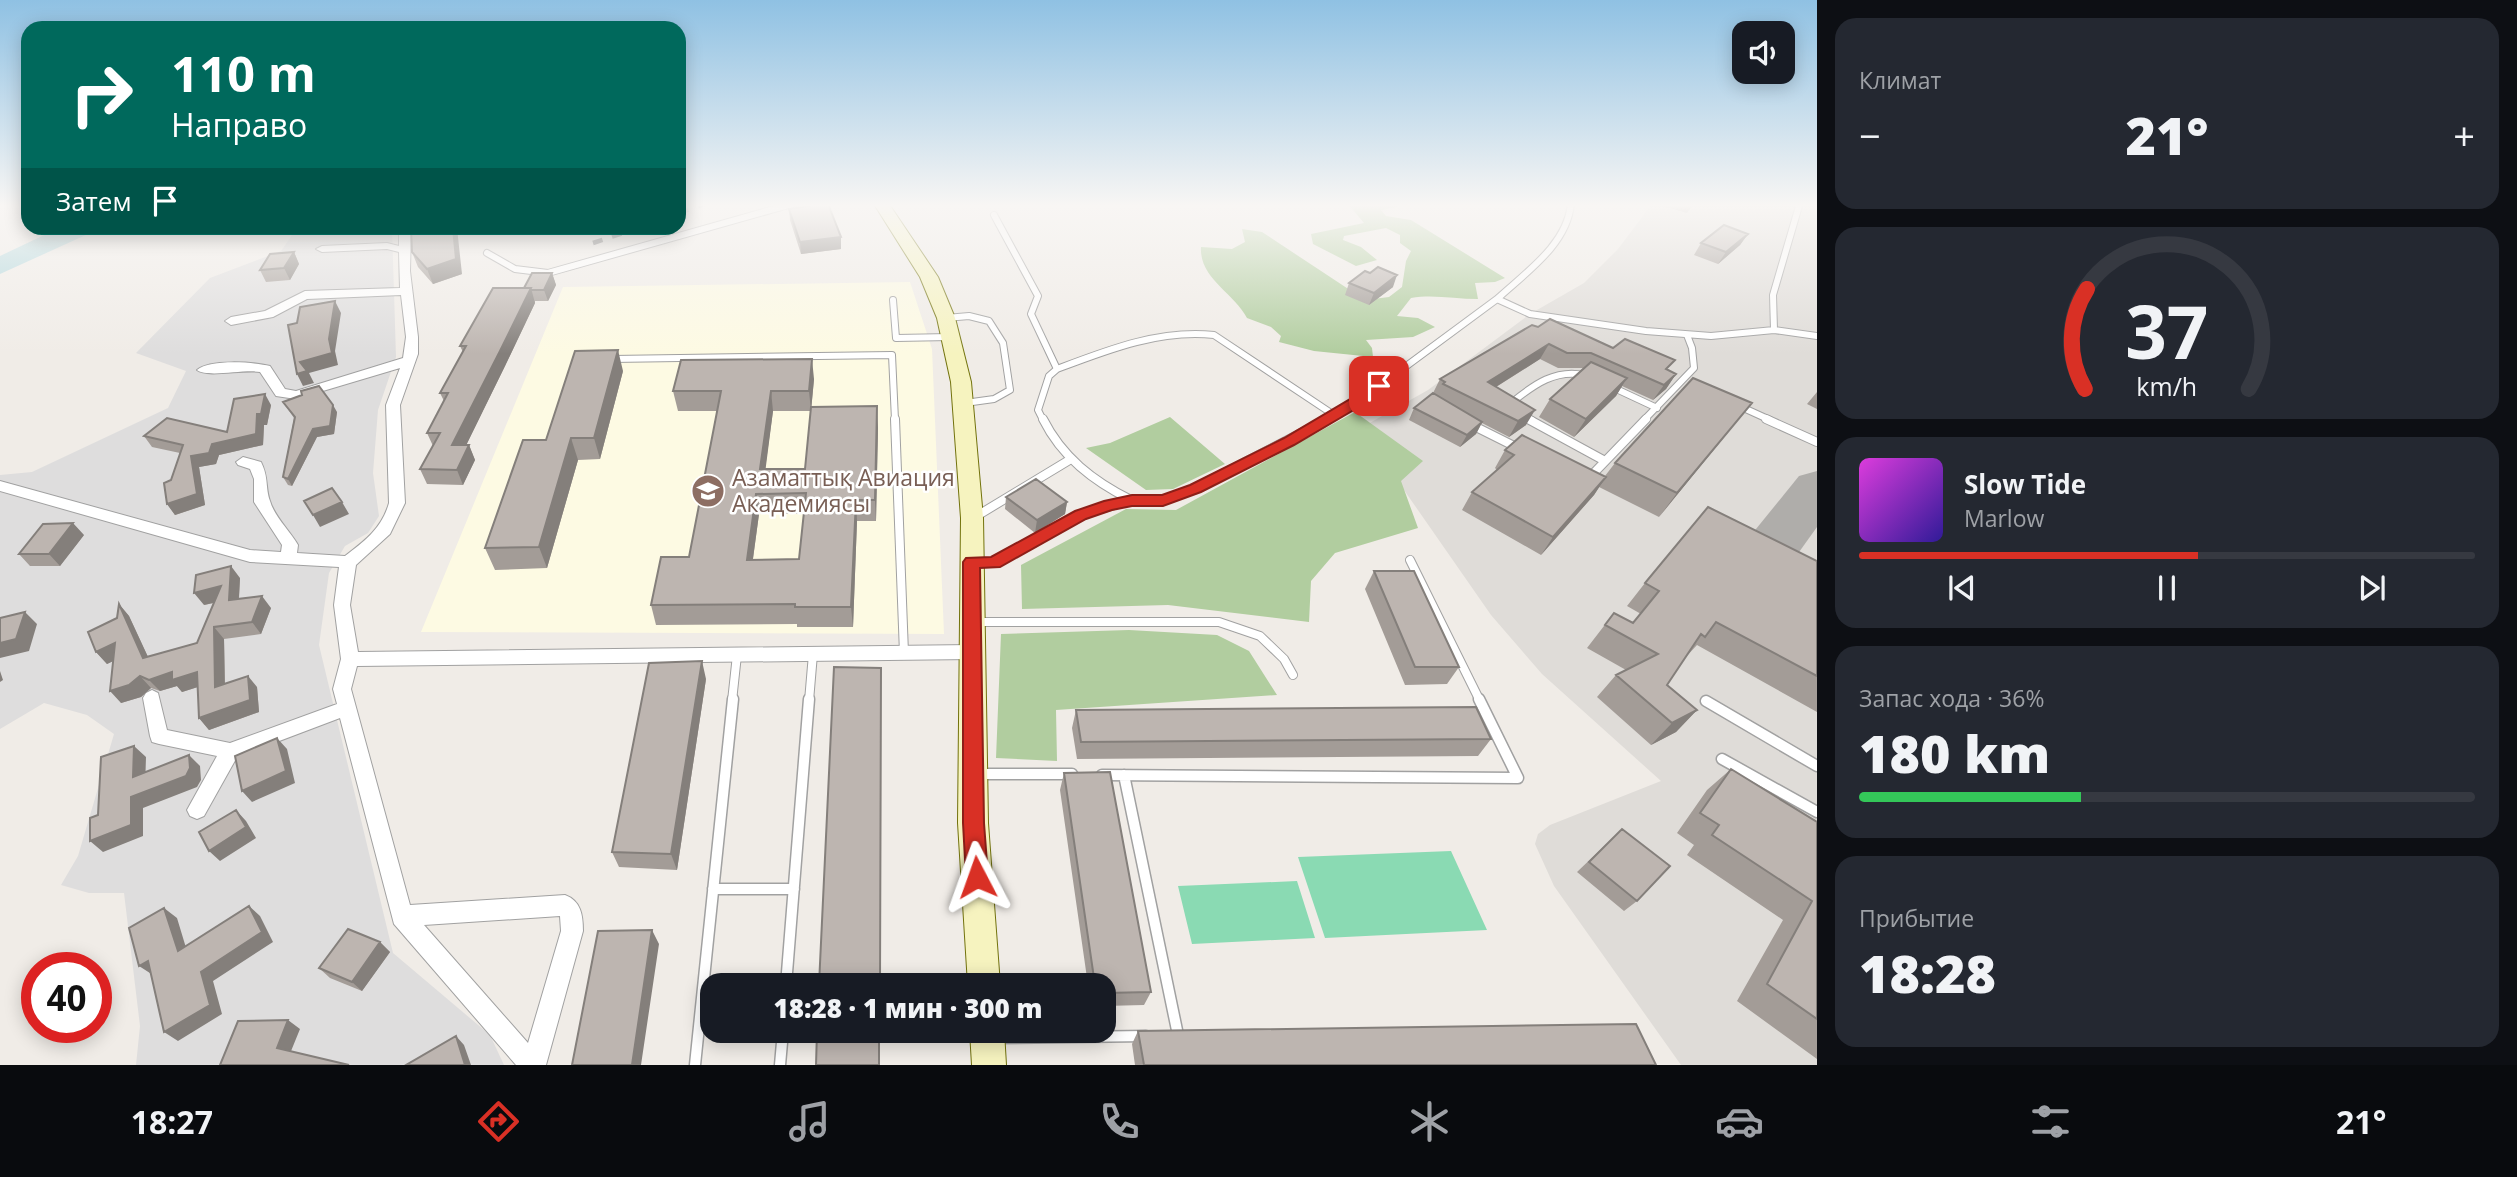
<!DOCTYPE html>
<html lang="ru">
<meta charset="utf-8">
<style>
:root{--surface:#171b24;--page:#242831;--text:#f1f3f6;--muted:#9ea1a6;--line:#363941;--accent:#d93025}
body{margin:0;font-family:"Open Sans",sans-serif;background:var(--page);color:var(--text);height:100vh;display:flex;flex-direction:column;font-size:26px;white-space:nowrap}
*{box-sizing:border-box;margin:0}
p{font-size:23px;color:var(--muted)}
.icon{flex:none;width:38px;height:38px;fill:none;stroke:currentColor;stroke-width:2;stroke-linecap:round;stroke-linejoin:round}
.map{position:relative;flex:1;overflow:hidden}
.side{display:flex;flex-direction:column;gap:18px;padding:18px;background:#0d0f14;width:700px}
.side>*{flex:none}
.top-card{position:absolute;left:21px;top:21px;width:665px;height:214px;border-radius:21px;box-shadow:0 4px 18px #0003;background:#00695c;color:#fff;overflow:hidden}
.buttons{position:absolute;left:1732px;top:21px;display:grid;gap:14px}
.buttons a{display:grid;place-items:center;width:63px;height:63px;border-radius:14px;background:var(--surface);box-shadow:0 4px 18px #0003;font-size:35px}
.speed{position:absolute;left:21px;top:952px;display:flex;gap:14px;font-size:35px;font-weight:700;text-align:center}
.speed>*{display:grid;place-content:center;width:91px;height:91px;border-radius:50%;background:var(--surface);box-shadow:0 4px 18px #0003;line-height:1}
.speed .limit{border:10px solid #d22;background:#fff;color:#111}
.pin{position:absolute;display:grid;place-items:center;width:60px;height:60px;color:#fff;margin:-30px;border-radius:14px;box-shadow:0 4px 10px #0006}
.me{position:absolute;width:77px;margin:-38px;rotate:356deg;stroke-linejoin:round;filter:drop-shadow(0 0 5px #0008)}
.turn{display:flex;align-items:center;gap:24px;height:147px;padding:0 35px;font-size:32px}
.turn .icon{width:91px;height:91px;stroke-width:2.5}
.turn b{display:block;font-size:49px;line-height:60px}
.then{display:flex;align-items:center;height:66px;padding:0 35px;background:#0003;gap:14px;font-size:26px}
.big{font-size:52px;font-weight:800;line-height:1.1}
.side .card{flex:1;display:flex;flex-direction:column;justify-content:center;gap:10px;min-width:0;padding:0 24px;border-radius:21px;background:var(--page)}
.side .dial{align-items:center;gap:0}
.dial svg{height:182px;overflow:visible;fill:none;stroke:var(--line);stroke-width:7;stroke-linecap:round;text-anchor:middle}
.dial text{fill:var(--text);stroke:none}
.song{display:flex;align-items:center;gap:21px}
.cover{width:84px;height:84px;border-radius:10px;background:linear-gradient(135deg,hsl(300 70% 55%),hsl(250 70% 35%))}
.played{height:7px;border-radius:4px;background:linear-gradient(90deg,var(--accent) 55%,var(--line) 55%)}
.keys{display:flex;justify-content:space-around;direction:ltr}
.heat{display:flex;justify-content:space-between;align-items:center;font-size:38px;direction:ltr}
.charge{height:10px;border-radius:5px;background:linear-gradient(90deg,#34c759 36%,var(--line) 0)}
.trip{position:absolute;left:700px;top:973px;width:416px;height:70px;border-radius:21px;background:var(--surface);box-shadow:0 4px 18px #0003;font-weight:800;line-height:70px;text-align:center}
.tabs{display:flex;height:112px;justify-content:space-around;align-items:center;background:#090b0e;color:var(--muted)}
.tabs .icon{width:49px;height:49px}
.tabs .on{color:var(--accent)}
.tabs b{font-size:32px;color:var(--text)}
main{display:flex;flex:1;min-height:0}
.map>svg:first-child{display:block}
.residential{fill:#dedddd}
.education{fill:#fdfae3}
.airport{fill:#dfdcd8}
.forest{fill:#b1cd9f}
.pitch{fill:#8adab3}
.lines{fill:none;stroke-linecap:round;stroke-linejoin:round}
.river{fill:#abd5db;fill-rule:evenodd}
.taxiway{fill:#afadaa;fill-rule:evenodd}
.lane-far2-casing{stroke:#a1a1a1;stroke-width:8}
.lane-far1-casing{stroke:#a1a1a1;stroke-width:10}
.lane-casing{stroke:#a1a1a1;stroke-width:13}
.street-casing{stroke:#a1a1a1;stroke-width:2}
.secondary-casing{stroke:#72720c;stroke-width:2}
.lane-far2{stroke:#fff;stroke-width:6}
.lane-far1{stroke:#fff;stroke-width:8}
.lane{stroke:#fff;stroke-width:10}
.street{fill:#fff;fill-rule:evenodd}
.secondary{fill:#f6f3bf;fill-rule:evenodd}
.rail{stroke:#6e6e6e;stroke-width:4.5;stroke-dasharray:10 10;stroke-linecap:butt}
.wall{fill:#a39c97;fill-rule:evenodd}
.shaded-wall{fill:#847f7b}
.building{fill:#bdb5b0;stroke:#847f7b;stroke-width:2;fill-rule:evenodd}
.route{fill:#d93025;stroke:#8d1f18;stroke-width:2}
.labels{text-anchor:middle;stroke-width:5;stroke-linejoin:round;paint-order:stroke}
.education-label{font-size:23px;fill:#785e54;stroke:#fff;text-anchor:start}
</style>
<main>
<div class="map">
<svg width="1817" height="1065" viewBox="0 0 1817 1065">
<rect width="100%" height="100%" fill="#f0ece7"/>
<path class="residential" d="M297,228H392L396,357L378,410L373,473L379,516L368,533L345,546L329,573L319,645L393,953L490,1035L504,1065H136L140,1026L124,893H89L61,885L78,856L114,734L87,715L44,703L0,729V475L32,472L168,408L186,371L136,353L210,278L281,251Z"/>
<path class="education" d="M910,282L932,349L944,634L421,632L563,287Z"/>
<path class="airport" d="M1652,204H1817V1065H1681L1554,886L1535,844L1538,834L1550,825L1661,781L1542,674L1491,615L1404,490L1352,433L1428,390L1530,314L1584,283L1618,249Z"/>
<path class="forest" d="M1348,204H1393L1397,207L1381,210L1386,216L1411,220L1505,278L1495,282L1475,283L1478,299C1455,299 1433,294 1411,298L1397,316L1418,318L1435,327L1413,337L1366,340L1372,348L1373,357L1314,351L1279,342L1281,336L1271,327L1247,318C1234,293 1199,278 1201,247L1232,249L1245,242L1242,229L1262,232L1365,300L1389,297L1402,287L1406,261L1411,251L1400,243V235L1386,228L1344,236L1343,240L1361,247L1377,260L1356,266L1313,244L1311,234L1364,223Z
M1355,412L1423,461L1401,481L1418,528L1335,553L1311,581L1309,622L1168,605L1022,609L1021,565L1126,509L1176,510Z
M1170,417L1225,464L1173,489L1146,490L1086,448L1110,443Z
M1129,630L1217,635L1249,651L1277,695L1056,710L1057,761L996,758L1001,634Z"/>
<path class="pitch" d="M1451,851L1487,930L1325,938L1298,857Z
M1297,881L1315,938L1192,944L1178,886Z"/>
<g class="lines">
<path class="river" d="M59,228H92L88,234L0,274V256Z"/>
<path class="taxiway" d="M1817,471V527L1779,580L1759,586L1739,580L1731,565L1739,550L1799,476Z"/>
<defs>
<path id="lane-far2" d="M994,215L1038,296L1031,314L1057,369
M487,253L515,269L548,273L792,204
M1497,299C1525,273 1567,245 1571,204
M893,300L896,338L950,337
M946,318L969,316L989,321L1003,343L1010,390L994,399L965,403
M1774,330L1817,336
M612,359L892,355L895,420
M1612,387L1657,408
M1510,404C1533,385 1557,367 1588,376
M1737,405L1770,420
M1522,415L1532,420
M1043,420L1038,410L1049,376L1057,369C1107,350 1160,329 1214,335L1334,415
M1325,420L1359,401L1497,299L1530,314L1646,331L1711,336L1774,330L1773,295L1799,206L1796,204
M1644,420L1694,368L1692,348L1687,335"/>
<path id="lane-far1" d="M895,419L904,653
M1043,419C1062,457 1093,481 1131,500
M1528,419L1605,461
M1766,419L1817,442
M1472,425L1520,449
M1589,478L1646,419
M975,517L1071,459
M1410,560L1480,701
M973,562L994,563L1080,515L1132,500H1163L1195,488L1328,419
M976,622H1219L1260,636L1284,659L1293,675
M732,701L737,655
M809,701L813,654"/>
<path id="lane" d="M1706,701L1817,766
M1722,759L1817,812
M976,774H1072
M1102,775L1518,778L1479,699
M1124,775L1178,1035
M713,889H794
M786,985L809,699
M994,1038L1146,1036
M695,1065L733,699
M780,1065L783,1031"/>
<path id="street" d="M399,228H411L410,271L418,337V354L400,405L405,503L390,534L356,565L350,605L358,652L972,645L978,647L981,652L978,657L972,659L357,666L351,689L410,905L565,895C581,901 583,915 583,931L546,1065H516L394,924L340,718L237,757L204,816L197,819L190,816L187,810L217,756L159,744L152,742L150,736L143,698L146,693L152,690L158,693L167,730L230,743L337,704L333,689L341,659L334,605L339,567L250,562L0,491V481L250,550L281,552L282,545L254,502V479L250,469L238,465L236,462L243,457L261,462C269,478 265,487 270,501C274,516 290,531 298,545L297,553L345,556C365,541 382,528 389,503L386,405L400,368L296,399L276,396L260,372C244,369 208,378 197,370C210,359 253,362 270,366L285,389L296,391L403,358L406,337L401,295L307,299L273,317L231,325L225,321L231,317L265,311L305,291L400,288L399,252L387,249L322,252L316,249L322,246L387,243L399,246ZM560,916L561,931L528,1043L424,925Z"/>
<path id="secondary" d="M874,204H889L938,277L955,318L971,382L983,518L988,823L1000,985H968L958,823L961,518L951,382L937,318L920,277Z
M970,1031H1004L1006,1065H972Z"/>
</defs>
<use href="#lane-far2" class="lane-far2-casing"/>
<use href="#lane-far1" class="lane-far1-casing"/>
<use href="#lane" class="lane-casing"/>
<use href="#street" class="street-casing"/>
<use href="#secondary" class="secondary-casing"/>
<use href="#lane-far2" class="lane-far2"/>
<use href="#lane-far1" class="lane-far1"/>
<use href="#lane" class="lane"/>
<use href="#street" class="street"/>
<use href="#secondary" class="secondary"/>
<path class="rail" d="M679,213L704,204
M593,243L638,228"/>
</g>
<path class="wall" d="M1663,204H1694L1687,213L1662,206Z
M789,209L841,237V249L801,254L790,220Z
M1748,234L1740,245L1718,264L1694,255L1701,243Z
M294,252L299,264L290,280L266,282L260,270Z
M412,252L462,274L433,284L418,267Z
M552,273L556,285L548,301H535V303L505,366L466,445H469L475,460L463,485L427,484L420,469L433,446L427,433L444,401L440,393L463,352L460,346L524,288Z
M1370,273L1393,287L1369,305L1345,295L1349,283Z
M1538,327L1613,348L1676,374L1666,389L1653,400L1622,386L1616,396L1574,437L1539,417L1550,399L1583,368H1558L1540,359L1496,387L1526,425L1509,437L1482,423L1476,434L1460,447L1409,420L1414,408L1433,393L1440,379Z
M623,371L600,459L578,460L547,568L495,570L485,548L546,440Z
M814,379L811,411H773L765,469H805L878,427L876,521H857L853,627H797V624L656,625L651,605L689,557L717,411H678L673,391ZM759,514H804L799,559H753Z
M1817,392V409L1807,404Z
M283,402L337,412L334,434L317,437L292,486L288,485L283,477L294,418Z
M271,405L267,425H264L263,445L219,455L216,464L199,467L205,505L175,515L167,504L171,480L180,453L152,447L144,436L227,432Z
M1733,426L1659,517L1599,487L1594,495L1541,555L1462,510L1472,492L1497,470L1495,468L1505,450L1605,476L1615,463Z
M1006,497L1067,502L1065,514L1035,533L1005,509Z
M84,535L60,566H30L19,554Z
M1817,561V712L1697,645L1684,659L1667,685L1697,710L1676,732L1651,745L1597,697L1616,675L1626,670L1587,648L1614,613L1633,623L1641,614L1627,606L1645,583Z
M1374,571L1459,667L1447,684L1405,685L1365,589Z
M240,578L239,599L271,608L261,634L224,639L225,684L257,687L259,712L209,730L199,718L198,687L182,692L177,686L160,691L151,688L141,697L121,703L113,661L107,664L96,652L117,618L119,604L129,616L148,657L197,643L214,603L204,605Z
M706,679L677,870L619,867L612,852Z
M1076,710L1491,739L1478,756L1077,759L1072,728Z
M1731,769L1817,822V1059L1737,1001L1783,920L1687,855L1694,845L1677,833L1707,790Z
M1064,773L1151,992L1144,1005L1104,1006V985H1088L1060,790Z
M1622,829L1637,901L1624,911L1577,872Z
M380,942L390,952L362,991L330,978L319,968Z
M1138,1031L1656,1065H1135L1132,1044Z"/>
<path class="shaded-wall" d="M453,228H457L462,274L433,284L427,269Z
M1748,234L1740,245L1718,264L1726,252Z
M841,237V249L801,254L800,242Z
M294,252L299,264L290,280L284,268Z
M552,273L556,285L548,301L544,290Z
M1397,275L1393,287L1369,305L1374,293Z
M531,288L535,303L505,366L459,460L452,445Z
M335,301L341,313L335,351L338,365L309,373L314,383L303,386L297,374L300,362L329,339Z
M1549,344L1540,359L1480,397L1488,382Z
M618,350L623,371L600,459L594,438Z
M812,359L814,379L811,411L809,391Z
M1676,374L1666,389L1653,400L1664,385Z
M1627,378L1616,396L1574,437L1586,419Z
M771,391L773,411L763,489L760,469Z
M265,394L271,405L267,425H264L263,445L219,455L216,464L199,467L205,505L175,515L167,504L191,456L257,414Z
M1752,403L1733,426L1659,517L1677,493Z
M333,405L337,412L334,434L317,437L292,486L288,479L313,429Z
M877,406L878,427L876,521L875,500Z
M1535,410L1526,425L1509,437L1518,421Z
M1482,422L1476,434L1460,447L1467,435Z
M571,438L578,460L547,568L539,547Z
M469,445L475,460L463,485L457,470Z
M1606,477L1594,495L1541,555L1553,537Z
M756,494L759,514L750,580L747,560Z
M856,500L857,521L853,627L851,607Z
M342,502L349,514L320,527L313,515Z
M1067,502L1065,514L1035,533L1037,520Z
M73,523L84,535L60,566L49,554Z
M231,566L240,578L238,612L229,599L204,605L194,593Z
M262,596L271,608L261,634L252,622Z
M119,604L129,616L154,670L143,658Z
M25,612L37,624L29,651L0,658V643Z
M214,627L224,639L225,699L215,687Z
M115,643L126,655L107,664L96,652Z
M702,661L706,679L677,870L671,854Z
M0,671L3,680L0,682Z
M172,672H197L207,684L182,692L177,686L160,691L149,680Z
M140,676L151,688L141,697L121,703L110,691Z
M248,676L257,687L259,712L209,730L199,718Z
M1697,710L1676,732L1651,745L1672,723Z
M277,738L287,749L295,783L252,802L242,791Z
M134,746L146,757L145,788L133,777Z
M189,755L200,766L201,780L197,787L143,808V836L103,852L90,841L131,797Z
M236,810L246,821L256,838L220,861L209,851Z
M249,906L260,916L273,942L213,981L222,1014L178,1041L164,1032L201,972Z
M164,908L177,918L190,961L178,951Z
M652,930L659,944L641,1065H632Z
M380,942L390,952L362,991L352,982Z
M148,961L153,975L139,966Z
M288,1020L300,1029L289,1056L277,1048Z
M456,1036L464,1045L471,1065H464Z"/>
<path class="building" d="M822,204H828L841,237L800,242L789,209Z
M1724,225L1748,234L1726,252L1701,243Z
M411,228H453L456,259L427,269L412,252Z
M294,252L284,268L260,270L270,254Z
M1378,267L1397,275L1374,293L1349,283L1365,271L1370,273Z
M532,273H552L544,290H530L531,288H524Z
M493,288H531L500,351L452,445H469L457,470L420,469L440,433H427L448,393H440L466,346H460Z
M335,301L329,339L332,353L300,362L307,371L297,374L288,325L297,323L300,307Z
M1550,319L1613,348L1625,339L1675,360L1666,369L1676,374L1664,385L1591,353H1567L1549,344L1488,382L1535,410L1518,421L1443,384L1445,382L1440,379L1532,325L1538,327Z
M618,350L594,438H571L539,547L485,548L523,440H546L575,351Z
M812,359L809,391H771L760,469H805L811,407L877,406L875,500H856L851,607H795V604L651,605L661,557H689L721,391H673L681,360ZM806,493L799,559L747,560L756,494Z
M1591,362L1627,378L1586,419L1550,399Z
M1693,378L1752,403L1677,493L1615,463Z
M319,386L333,405L330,426L313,429L288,479L283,477L295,417L283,402L302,395L301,391Z
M1433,393L1482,422L1467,435L1414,408Z
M265,394L261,414H257L256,434L212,444L209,453L191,456L197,494L167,504L164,483L171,480L183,445L144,436L167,418L227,432L234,399Z
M1522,435L1606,477L1553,537L1472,492L1514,455L1505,450Z
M1036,479L1067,502L1037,520L1006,497Z
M332,488L342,502L313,515L304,501Z
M1708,507L1817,561V676L1716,622L1705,637L1701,634L1667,685L1697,710L1672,723L1616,675L1658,654L1605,625L1614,613L1633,623L1659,591L1645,583Z
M73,523L49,554H19L43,524Z
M231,566L229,600L262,596L252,622L214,627L215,687L248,676L250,700L199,718L197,672L172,680V672L149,680L140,676L129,685L110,691L115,643L96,652L88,632L117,618L119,604L143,658L197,643L221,586L194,593L196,575Z
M1374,571H1414L1459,667H1415Z
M25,612L16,639L0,643V618Z
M702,661L671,854L612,852L649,663Z
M834,667L881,668L880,985H819Z
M1476,707L1491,739L1081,742L1076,710Z
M277,738L286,771L242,791L235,756Z
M134,746L133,777L189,755L190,768L186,776L131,797V825L90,841V818L98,815L101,757Z
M1731,769L1817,822V1019L1767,984L1812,901L1712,835L1719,825L1700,813Z
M1110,772L1151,992L1104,993V985H1095L1064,773Z
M236,810L246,827L209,851L199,832Z
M1622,829L1670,866L1637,901L1589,862Z
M249,906L262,932L201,972L210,1005L164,1032L148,961L139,966L129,928L164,908L178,951Z
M348,929L380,942L352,982L319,968Z
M652,930L632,1065H572L598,931Z
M288,1020L277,1048L349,1065H220L238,1021Z
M1636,1024L1656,1065H1144L1138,1031Z
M817,1031H879V1065H816Z
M456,1036L465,1065H406Z"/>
<linearGradient id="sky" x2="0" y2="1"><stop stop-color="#8fc1e3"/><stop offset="0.58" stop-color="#f8f6f4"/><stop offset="1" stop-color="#f8f6f4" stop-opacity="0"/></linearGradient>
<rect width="1817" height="354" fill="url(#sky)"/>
<path class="route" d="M1379,382L1386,386L1384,389L1364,404L1294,445L1201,492L1163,506H1132L1112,510L1086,519L1000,567L980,568L984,823L988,877L985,884L977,887L970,884L966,877L963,823V562L966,558L991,557L1075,511L1104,501L1132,495H1162L1190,485L1284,438Z"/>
<defs>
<symbol id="university-disc" viewBox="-11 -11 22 22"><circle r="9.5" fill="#8d6e63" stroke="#fff"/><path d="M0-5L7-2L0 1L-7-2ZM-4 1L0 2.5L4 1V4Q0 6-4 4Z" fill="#fff"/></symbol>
</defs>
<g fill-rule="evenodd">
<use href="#university-disc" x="689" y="472" width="38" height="38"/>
</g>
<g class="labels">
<g class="education-label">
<text x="732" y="486">Азаматтық Авиация<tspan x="732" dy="26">Академиясы</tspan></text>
</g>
</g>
</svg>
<div class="buttons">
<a><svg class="icon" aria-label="sound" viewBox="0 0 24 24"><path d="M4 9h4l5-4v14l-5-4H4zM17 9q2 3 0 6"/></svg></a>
</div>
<div class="speed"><div class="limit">40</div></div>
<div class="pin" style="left:1379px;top:386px;background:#d93025"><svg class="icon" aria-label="arrive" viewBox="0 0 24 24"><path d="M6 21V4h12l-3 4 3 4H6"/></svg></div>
<svg class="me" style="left:977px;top:877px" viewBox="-20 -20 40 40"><path d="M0-17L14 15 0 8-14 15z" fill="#d93025" stroke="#fff" stroke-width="4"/></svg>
<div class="trip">18:28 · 1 мин · 300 m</div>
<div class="top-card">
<div class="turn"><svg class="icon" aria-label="right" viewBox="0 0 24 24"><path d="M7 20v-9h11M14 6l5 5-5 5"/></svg><div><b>110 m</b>Направо</div></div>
<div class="then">Затем<svg class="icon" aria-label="arrive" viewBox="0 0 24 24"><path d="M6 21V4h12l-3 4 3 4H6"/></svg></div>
</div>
</div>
<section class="side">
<div class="card"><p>Климат</p>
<div class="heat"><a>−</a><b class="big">21°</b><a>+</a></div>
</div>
<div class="card dial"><svg viewBox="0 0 100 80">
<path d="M14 69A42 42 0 1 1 86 69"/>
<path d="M14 69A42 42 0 0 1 15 25" stroke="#d93025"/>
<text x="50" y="56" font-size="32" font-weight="700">37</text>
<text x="50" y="72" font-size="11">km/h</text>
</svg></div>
<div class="card">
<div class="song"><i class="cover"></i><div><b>Slow Tide</b><p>Marlow</p></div></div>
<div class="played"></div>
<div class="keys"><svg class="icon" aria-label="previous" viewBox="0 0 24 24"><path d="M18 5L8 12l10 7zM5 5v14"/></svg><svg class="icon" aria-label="pause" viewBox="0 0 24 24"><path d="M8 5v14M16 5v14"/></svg><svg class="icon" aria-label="next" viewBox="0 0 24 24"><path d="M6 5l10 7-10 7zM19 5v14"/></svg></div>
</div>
<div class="card"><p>Запас хода · 36%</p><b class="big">180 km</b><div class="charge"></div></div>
<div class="card"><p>Прибытие</p><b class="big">18:28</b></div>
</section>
</main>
<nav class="tabs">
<b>18:27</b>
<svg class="icon on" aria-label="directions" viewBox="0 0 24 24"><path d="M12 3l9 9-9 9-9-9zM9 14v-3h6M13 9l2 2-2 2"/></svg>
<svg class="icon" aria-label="music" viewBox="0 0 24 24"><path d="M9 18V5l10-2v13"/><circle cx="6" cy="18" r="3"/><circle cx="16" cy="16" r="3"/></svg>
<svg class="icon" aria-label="phone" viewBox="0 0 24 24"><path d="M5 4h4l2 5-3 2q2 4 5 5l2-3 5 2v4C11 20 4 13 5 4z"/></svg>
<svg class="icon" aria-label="climate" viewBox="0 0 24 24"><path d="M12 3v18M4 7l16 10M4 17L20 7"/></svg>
<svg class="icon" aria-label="car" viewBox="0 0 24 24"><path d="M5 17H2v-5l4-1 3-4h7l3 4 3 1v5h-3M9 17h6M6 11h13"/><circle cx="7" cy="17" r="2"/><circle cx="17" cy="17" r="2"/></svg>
<svg class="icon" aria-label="filters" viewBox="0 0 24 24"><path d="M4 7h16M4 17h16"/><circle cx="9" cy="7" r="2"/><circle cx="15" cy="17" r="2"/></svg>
<b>21°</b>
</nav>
